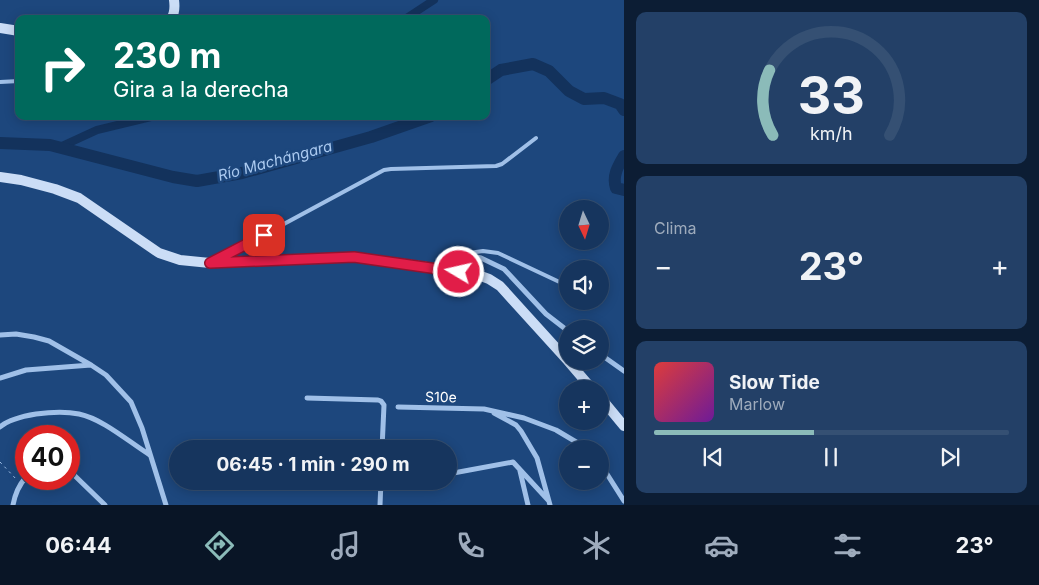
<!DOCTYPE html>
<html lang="es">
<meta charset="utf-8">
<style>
:root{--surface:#16355e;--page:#234067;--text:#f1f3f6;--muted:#9eabbc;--line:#355073;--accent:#8bbbb9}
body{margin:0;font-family:Inter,sans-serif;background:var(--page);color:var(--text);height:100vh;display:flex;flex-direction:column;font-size:19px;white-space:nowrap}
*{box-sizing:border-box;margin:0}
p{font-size:16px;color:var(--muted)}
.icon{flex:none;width:28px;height:28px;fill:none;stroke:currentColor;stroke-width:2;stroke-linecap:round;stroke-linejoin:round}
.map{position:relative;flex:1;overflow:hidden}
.panel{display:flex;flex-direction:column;gap:12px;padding:12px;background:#0c1d34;width:415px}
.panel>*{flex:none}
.top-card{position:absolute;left:15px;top:15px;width:475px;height:105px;border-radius:10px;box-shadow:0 2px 12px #0003,0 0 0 1px var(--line);background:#00695c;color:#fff;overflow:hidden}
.needle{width:32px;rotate:176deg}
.tools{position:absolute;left:559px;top:200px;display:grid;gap:10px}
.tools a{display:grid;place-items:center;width:50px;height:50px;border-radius:50%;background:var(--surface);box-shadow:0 2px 12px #0003,0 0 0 1px var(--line);font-size:25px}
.speed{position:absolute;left:15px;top:425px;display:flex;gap:10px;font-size:25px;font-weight:700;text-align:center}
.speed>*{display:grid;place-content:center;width:65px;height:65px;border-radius:50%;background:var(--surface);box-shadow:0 2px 12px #0003,0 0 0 1px var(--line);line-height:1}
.speed .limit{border:8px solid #d22;background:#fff;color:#111}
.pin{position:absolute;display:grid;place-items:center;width:42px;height:42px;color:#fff;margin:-21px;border-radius:10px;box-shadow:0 2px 8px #0006}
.me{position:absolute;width:55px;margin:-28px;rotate:279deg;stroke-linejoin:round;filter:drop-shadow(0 0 4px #0008)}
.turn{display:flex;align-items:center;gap:18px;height:105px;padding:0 15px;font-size:22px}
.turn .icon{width:65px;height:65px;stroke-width:2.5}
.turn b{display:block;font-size:35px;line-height:42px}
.big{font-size:38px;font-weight:700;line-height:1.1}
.panel .card{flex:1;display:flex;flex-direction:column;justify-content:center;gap:8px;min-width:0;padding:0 18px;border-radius:10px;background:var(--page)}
.panel .dial{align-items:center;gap:0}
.dial svg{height:130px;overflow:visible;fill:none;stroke:var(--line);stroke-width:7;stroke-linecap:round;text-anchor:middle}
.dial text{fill:var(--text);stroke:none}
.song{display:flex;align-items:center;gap:15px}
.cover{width:60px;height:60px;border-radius:8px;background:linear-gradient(135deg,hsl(0 70% 55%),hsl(280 70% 35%))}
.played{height:5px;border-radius:2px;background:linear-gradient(90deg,var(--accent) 45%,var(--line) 45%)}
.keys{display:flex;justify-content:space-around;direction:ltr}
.heat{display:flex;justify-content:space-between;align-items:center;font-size:28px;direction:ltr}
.trip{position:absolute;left:169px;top:440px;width:288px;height:50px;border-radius:25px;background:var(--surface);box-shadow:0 2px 12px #0003,0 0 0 1px var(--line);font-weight:700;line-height:50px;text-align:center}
.tabs{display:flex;height:80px;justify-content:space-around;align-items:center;background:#091526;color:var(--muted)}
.tabs .icon{width:35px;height:35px}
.tabs .on{color:var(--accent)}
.tabs b{font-size:22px;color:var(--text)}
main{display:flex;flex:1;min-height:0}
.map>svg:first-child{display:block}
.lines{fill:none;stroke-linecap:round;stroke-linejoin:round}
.canal{stroke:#13325c;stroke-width:8}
.river{stroke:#13325c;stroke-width:12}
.path{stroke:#a0c0e8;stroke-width:1;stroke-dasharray:2.5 4;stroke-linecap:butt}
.lane{stroke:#a0c0e8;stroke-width:4}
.street{stroke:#a0c0e8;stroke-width:5}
.secondary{stroke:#cbddf6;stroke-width:10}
.route-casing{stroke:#92132f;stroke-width:12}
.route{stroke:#e11d48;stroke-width:9}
.labels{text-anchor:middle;stroke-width:5;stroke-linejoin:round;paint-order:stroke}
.street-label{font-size:14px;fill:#fff;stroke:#1d477d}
.water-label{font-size:15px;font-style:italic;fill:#abcaf0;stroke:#1d477d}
</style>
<main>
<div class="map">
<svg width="624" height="505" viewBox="0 0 624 505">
<rect width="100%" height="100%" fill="#1d477d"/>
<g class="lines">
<path class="canal" d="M405,19L434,0
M60,147L97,130L155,116"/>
<path class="river" d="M486,80L501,70L533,64L549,71L569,91L584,99L604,98L620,104L624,110
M0,143L50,145L173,177L197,181L242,173L371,137L431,116
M624,156C618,166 612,176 616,188L624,190"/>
<path class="path" d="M0,462L17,480"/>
<path class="lane" d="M312,19L315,17
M0,82L19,81
M462,256L469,253L483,251L498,253L568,286
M219,259L384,170L391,169L496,166L502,164L536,138"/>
<path class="street" d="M441,269L454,258L472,256L481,258L504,269L546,314L568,331
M0,335L16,334L34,337L49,341L91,365L106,375L131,402L142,428L166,505
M600,354L624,371
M0,378L26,370L91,365
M307,398L378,400L381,401L384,405L382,449
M398,407L484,409L524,418L556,430L588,449
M494,413L516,425L521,431L537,458L550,505
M0,427C9,419 24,416 36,414C50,412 65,411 79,414C103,419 129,442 150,455
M600,463L624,501
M520,471L528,505
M69,473L74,475L105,505
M448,474L513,462L548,500
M13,505C15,494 19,485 26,477
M380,505L381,481"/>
<path class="secondary" d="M171,19C175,13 175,7 174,0
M0,28L19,31
M0,177L21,180L55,189L79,198L159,253L180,260L210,263L354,257L441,269L478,275L489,279L500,286L568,361
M568,361L592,389
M600,397L624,426"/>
</g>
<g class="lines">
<defs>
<path id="route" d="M264,235L210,263L354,257L459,272"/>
</defs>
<use href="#route" class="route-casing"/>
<use href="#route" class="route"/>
</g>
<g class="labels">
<g class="street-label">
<text transform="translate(441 397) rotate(1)" y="5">S10e</text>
</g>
<g class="water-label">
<text transform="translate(275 161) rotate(-15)" y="5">Río Machángara</text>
</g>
</g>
</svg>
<div class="tools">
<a><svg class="needle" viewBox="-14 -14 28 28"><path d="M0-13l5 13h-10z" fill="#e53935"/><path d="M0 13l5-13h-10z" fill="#9eabbc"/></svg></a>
<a><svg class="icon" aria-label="sound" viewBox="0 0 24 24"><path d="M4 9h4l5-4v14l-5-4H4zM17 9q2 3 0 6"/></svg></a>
<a><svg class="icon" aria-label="layers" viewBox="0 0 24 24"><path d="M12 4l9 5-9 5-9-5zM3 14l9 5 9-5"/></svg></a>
<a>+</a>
<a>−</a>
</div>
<div class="speed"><div class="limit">40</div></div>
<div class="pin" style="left:264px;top:235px;background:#d93025"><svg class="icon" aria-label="arrive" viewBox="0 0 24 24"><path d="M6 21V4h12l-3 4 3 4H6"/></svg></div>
<svg class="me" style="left:459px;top:272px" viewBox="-20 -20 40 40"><circle r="17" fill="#e11d48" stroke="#fff" stroke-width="3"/><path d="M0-11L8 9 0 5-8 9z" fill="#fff"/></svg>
<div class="trip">06:45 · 1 min · 290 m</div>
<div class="top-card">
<div class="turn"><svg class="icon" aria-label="right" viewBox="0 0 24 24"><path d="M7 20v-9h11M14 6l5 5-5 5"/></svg><div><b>230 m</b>Gira a la derecha</div></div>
</div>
</div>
<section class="panel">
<div class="card dial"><svg viewBox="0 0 100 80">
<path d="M14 69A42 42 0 1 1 86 69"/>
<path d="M14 69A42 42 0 0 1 12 29" stroke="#8bbbb9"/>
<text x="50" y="56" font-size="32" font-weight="700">33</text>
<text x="50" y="72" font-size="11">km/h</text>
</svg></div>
<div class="card"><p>Clima</p>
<div class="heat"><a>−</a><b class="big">23°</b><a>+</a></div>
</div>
<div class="card">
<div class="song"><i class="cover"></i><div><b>Slow Tide</b><p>Marlow</p></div></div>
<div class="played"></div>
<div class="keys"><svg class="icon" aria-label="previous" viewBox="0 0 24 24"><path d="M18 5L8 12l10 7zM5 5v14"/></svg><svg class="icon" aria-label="pause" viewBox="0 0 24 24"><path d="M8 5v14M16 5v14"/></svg><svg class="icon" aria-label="next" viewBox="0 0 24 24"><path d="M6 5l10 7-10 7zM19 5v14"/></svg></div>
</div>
</section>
</main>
<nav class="tabs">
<b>06:44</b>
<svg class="icon on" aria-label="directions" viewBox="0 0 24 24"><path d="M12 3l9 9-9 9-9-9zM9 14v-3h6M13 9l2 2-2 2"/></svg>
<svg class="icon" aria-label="music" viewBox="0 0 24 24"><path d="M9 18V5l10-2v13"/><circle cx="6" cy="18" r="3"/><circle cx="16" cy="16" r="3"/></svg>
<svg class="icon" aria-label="phone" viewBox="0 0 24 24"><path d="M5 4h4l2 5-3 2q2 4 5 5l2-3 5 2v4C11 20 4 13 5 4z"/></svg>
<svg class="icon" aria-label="climate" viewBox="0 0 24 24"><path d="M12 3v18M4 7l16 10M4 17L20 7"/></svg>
<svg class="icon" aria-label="car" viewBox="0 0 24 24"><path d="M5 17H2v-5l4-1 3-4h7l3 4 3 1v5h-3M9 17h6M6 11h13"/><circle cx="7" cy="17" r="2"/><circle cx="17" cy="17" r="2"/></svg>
<svg class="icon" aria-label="filters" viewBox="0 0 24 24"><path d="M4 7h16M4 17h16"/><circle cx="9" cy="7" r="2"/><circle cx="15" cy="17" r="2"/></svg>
<b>23°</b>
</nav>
